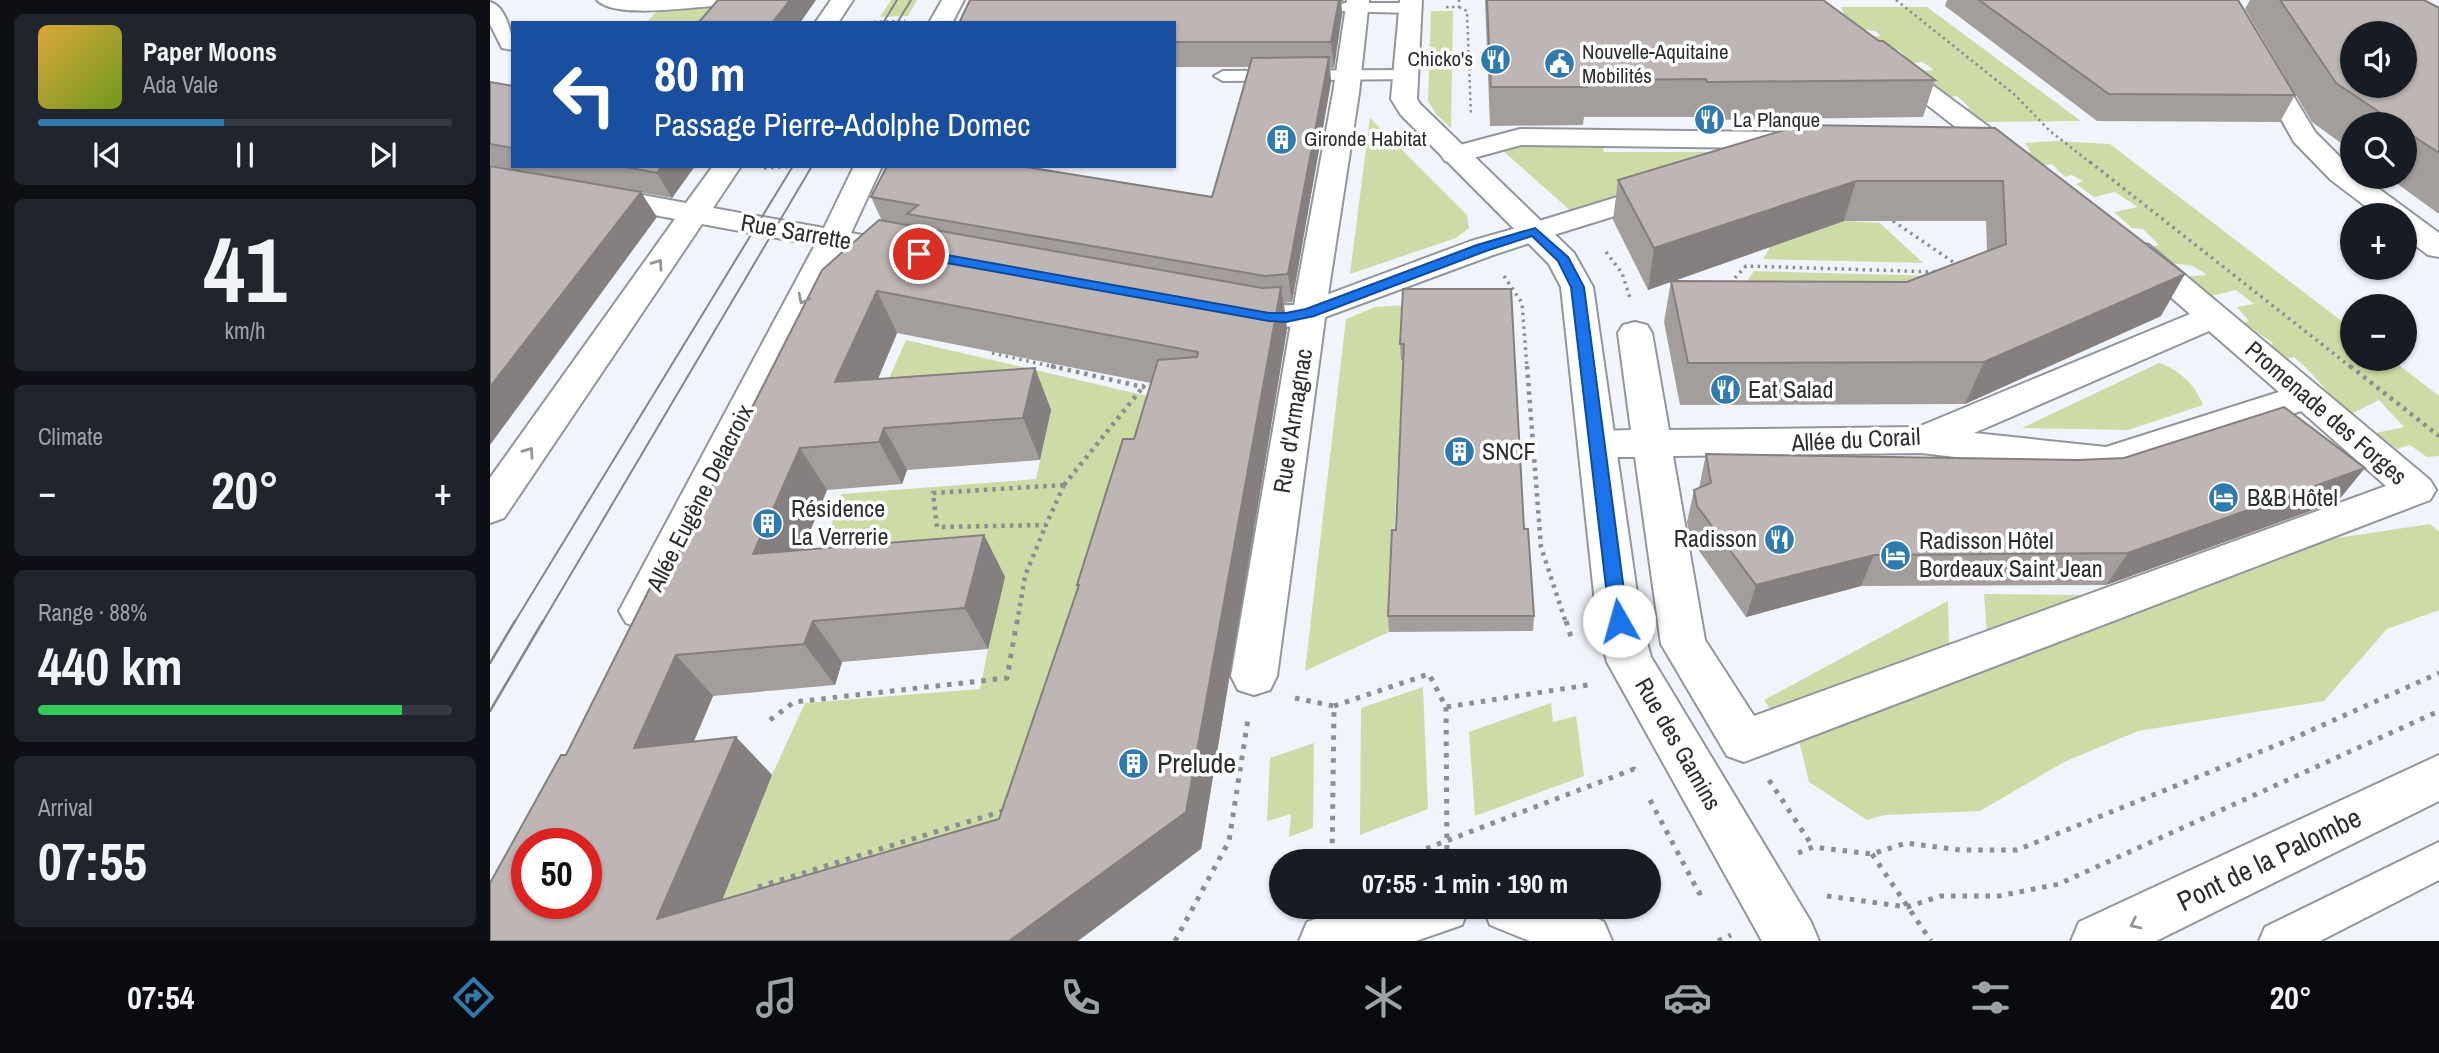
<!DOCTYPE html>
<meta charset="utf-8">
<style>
:root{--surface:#171b24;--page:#20242c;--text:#f1f3f6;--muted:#9ea1a6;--line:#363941;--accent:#307aae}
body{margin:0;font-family:"Archivo Narrow",sans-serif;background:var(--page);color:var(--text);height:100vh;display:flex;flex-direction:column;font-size:26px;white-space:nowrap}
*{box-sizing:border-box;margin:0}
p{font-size:23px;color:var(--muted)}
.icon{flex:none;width:38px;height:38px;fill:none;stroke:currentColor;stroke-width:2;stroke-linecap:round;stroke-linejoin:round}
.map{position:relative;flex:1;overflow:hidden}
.side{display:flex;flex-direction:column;gap:14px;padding:14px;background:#0d0f14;width:490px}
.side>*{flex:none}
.top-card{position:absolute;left:21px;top:21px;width:665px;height:147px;border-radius:0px;box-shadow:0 2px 5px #0004;background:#1a4fa0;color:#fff;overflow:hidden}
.controls{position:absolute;left:1850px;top:21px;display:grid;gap:14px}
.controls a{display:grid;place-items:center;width:77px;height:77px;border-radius:50%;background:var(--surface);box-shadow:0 2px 5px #0004;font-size:35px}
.speed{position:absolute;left:21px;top:828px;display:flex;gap:14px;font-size:35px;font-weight:700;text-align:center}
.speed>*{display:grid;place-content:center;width:91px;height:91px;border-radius:50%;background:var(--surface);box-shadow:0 2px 5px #0004;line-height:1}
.speed .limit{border:10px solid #d22;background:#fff;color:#111}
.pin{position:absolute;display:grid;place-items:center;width:60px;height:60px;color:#fff;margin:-30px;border:4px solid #fff;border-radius:50%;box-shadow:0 2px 7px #0007}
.me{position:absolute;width:77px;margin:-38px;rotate:353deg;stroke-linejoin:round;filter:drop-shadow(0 0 5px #0008)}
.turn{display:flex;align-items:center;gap:24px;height:147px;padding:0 28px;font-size:32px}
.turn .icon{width:91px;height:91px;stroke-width:2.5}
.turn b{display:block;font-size:49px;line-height:60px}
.big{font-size:52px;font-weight:700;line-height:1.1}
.side .tile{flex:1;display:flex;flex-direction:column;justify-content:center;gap:10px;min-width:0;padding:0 24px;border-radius:10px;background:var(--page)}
.side .dial{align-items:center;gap:0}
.dial b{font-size:91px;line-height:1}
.song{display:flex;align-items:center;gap:21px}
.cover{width:84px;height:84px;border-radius:10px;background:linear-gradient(135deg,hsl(40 70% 55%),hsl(80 70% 35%))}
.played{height:7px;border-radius:4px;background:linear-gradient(90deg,var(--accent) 45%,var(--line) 45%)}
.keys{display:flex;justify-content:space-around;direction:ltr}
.heat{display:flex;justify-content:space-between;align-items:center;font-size:38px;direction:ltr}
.charge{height:10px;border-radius:5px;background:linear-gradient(90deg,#34c759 88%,var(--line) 0)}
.trip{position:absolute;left:779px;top:849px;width:392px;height:70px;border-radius:35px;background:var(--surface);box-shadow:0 2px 5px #0004;font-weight:700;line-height:70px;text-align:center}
.tab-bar{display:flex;height:112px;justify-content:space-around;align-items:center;background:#090b0e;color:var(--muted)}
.tab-bar .icon{width:49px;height:49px}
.tab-bar .current{color:var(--accent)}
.tab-bar b{font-size:32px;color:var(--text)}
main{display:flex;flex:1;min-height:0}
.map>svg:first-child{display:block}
.green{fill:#cddba6}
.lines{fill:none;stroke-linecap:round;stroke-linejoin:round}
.service-casing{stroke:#92969b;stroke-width:4}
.pedestrian-casing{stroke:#92969b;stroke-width:4}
.minor-casing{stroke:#92969b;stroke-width:4}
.secondary-casing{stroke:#92969b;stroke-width:4}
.path-far3{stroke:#8b8e92;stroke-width:2.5;stroke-dasharray:2.5 3.5;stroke-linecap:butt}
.path-far2{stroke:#8b8e92;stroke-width:3.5;stroke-dasharray:2.5 4.5;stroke-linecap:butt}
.path-far1{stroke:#8b8e92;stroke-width:4.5;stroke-dasharray:3.5 5;stroke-linecap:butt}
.path{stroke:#8b8e92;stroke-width:5;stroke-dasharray:4.5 7;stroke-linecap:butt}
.service{fill:#fff;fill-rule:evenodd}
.pedestrian{fill:#fff;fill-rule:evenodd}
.minor{fill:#fff;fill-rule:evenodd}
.secondary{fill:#fff;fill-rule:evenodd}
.tram-far1{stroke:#84868b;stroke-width:2}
.tram{stroke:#84868b;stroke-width:2.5}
.wall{fill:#a39d9c;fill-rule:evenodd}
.shaded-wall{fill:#857f7f}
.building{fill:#beb6b5;stroke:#857f7f;stroke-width:2;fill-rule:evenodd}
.oneway{stroke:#969698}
.route{fill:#1a73e8;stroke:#114b97;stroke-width:2}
.labels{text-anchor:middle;stroke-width:7;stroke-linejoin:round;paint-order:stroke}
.far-poi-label{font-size:21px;fill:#2d2e31;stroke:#fff;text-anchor:start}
.street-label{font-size:24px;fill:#2d2e31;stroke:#fff}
.poi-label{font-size:24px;fill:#2d2e31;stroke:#fff;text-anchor:start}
.near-poi-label{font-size:28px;fill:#2d2e31;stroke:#fff;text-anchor:start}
.near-street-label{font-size:28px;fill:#2d2e31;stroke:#fff}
</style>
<main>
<section class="side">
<div class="tile">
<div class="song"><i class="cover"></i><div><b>Paper Moons</b><p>Ada Vale</p></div></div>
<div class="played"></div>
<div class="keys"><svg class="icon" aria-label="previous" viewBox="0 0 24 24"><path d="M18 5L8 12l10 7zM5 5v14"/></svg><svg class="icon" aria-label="pause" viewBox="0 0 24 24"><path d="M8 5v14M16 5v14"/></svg><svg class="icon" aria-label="next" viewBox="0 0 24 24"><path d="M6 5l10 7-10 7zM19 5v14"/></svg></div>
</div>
<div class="tile dial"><b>41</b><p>km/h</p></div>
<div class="tile"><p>Climate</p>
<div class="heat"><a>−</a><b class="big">20°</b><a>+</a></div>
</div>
<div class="tile"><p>Range · 88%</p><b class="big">440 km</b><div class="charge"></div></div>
<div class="tile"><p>Arrival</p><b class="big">07:55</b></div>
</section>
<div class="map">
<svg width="1949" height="941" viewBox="0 0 1949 941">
<rect width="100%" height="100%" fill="#f1f5fb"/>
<path class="green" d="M401,0H427L418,16L390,17Z
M1351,7H1437L1591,121L1493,122L1472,110L1480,108L1467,96L1457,97L1448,87L1441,88L1430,71L1444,70L1433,62L1412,64L1402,59L1415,56L1409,50L1402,51L1377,37L1391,36L1385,31L1361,28L1353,19L1359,18L1351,14L1354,13Z
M220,8L208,23H156L167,11Z
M941,11H963L961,128L946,114L938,101Z
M880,118L977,215L979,228L966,238L860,274Z
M1564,141L1620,144L1862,329V359H1901L1949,396V456L1937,457L1920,445L1907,449L1886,433L1914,427L1889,400L1859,415C1839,396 1825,374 1804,357L1790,360L1778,348L1783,343L1753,323L1759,321L1747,307L1764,304L1746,290L1716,297L1699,276L1717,275L1703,266L1681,263L1657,248L1669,245L1653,229L1642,228L1624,212L1648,207L1625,192L1604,197L1586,184L1593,181L1582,175L1575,177L1562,164L1552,166L1533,153L1541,152L1535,143Z
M1022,146L1112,147L1114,152H1243L1216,169L1082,212L1012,150Z
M1354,221L1390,223L1433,263L1273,259L1281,246Z
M1264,271L1446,276L1478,291L1229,321Z
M916,305L899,632L815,671L856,319L885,307Z
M416,340L666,398L533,856L216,941L282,775L315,703L490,689L498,649L320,593L351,494L546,479L561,410L379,423Z
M1669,363C1688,369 1706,385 1713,405L1638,430L1532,428Z
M1940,524L1949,532V610L1897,629L1834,701L1648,731L1574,762L1490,811L1395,815L1377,820L1319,782L1308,737L1834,540Z
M1494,594L1596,595L1497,633Z
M1458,601L1459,644L1281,710L1274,700Z
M933,687L938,809L870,835L871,708Z
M1061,703L1063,722L1086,716L1094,776L985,816L979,732Z
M824,743L823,828L799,837L801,814L777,821L780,758Z"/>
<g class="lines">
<defs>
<path id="service" d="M107,0H232L233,1L225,6C199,7 125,19 107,0Z
M0,2C16,6 23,36 23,50L12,48L0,24Z
M854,3H920L928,8L920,13L848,11L846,8Z
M915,70L921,71L924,75L921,79L733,81L724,76L733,71Z
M1949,842V880L1830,941H1769L1775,927Z"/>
<path id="pedestrian" d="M452,0H474L462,23H439Z
M857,0H879L869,93L839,288L787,676L780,690L764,695L748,690L741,676L807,288L843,93Z
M1303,0H1328L1534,153L1538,159L1534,165L1524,167L1514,165Z
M1030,129L1281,132L1291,134L1305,154L1301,160L1291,162L1281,160L1273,148L1031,145L965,163L955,161L951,155L955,149Z
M1176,182L1186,185L1190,191L1186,197L1044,241L1033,238L1029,232L1033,226Z
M1648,243L1659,245L1940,480L1946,490L1940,500L1254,762L1237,756L1171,644L1145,457H1109L1096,453L1090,444L1096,435L1109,431L1141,430L1128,333L1133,325L1145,322L1157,325L1162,333L1179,430L1428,427L1700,314L1637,259L1632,252L1637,245ZM1719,331L1789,392L1616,447L1484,433ZM1811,411L1896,486L1264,716L1215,640L1183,456L1431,453L1617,475Z"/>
<path id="minor" d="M341,0H363L348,23H325Z
M1724,0H1746L1825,132L1862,169V177H1873L1949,233V257L1938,255L1914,237V215H1887L1841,180L1804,142Z
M223,166H251L223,208L334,228L364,166H392L361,233L426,245L431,252L426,259L415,261L354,250L166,623L151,629L136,623L129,611L325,245L212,224L14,518L0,523V478L185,219L99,202L94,196L99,190L109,187L196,203Z
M1044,223L1055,226L1059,232L1055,238L1003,255L819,323L796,327L731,317L726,310L731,303C758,296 785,309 812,304L981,241Z
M860,906H980L972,925L926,941H809L817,922Z
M992,906H1085L1114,922L1122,941H1040L1000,925Z"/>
<path id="secondary" d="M910,0H932L927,99L930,104L1084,253L1103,287L1151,621L1161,657L1321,922L1329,941H1272L1117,662L1107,621L1071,287L1059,264L911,115L901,99Z
M1949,755V801L1666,941H1581L1589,922Z"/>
</defs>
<use href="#service" class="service-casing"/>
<use href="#pedestrian" class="pedestrian-casing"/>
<use href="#minor" class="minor-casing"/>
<use href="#secondary" class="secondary-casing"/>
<path class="path-far3" d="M1406,0L1525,95L1560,131L1602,164
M956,7H969V0
M969,7L977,11L981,116
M378,22L415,21"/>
<path class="path-far2" d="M1600,162L1862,368
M274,168L306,166
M1403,221L1469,266
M1116,252L1132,273L1140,298
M1014,276L1032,303L1037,368
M1240,283L1256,266L1448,272
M502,353L569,368"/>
<path class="path-far1" d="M561,366L653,387L660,378
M1037,366L1051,547L1076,623
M1860,366L1949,436
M574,485L556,525L447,527L443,493Z
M574,485L653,387
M527,623L535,576L556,525"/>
<path class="path" d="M1076,621L1081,637
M805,698L844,706L842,861
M844,706L939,674L956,707L1098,685
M956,707L957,861
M280,720L304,702L517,678L527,621
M1279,780L1323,847
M1160,800L1209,893L1216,891
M1308,853L1323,847L1382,854L1416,843L1470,850H1527L1804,738L1949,673
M1382,854L1441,941
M904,861L1144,769L1146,773
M268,887L516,810
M1337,896L1417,907L1451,896H1509L1569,884L1949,711
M685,941L739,841L758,719
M1228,941L1241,935"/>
<use href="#service" class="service"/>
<use href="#pedestrian" class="pedestrian"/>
<use href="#minor" class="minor"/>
<use href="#secondary" class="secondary"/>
<path class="tram-far1" d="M393,23L407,0
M407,23L421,0
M24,623L303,166
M52,623L322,166"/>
<path class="tram" d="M0,663L25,621
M0,711L53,621"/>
</g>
<path class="wall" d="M995,0H1333L1389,41L1445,80L1433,117L1211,120L1210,117H1094L1093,125L1000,126Z
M1457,0H1748L1805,95L1790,122L1607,121L1455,6Z
M1760,0H1790L1949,8V214L1898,177H1914V124H1862V151L1822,122L1755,9Z
M851,2L852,14L844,68H840L841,82L802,302L794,303L797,329L711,849L0,941L76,755L183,563L392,221L381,197H722L759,67H684V23ZM407,333L661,383L644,439L587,585L588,588L509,819L232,900L282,775L246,737L204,741L223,696L345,685L352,662L498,649L515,577L494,535L312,550L337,490L412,484L417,470L550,460L561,410L545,368L388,379Z
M0,82L23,86V166H205L182,198L0,165Z
M1505,128L1671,316L1475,404L1190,405L1174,322L1181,281L1158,290L1123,220L1128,180ZM1354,221H1496L1497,251L1417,282L1184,281Z
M913,289L1034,529L1044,616L1043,631L899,632L898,616L906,530L913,360H911L910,344Z
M1216,454L1848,501L1616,585L1371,586L1256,617L1200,538L1197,522L1204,490L1209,488Z"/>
<path class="shaded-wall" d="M300,0H326L310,23H282Z
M843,0H854L851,2L852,14L844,68L841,42Z
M839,57L841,82L802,302L798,274Z
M172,166H205L182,198L167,173Z
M1366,181L1354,221L1158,290L1164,248Z
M151,192L167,217L0,445V387Z
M1695,274L1671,316L1475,404L1494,362Z
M791,287L797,329L711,849L588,941H519Z
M387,291L407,333L369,424L345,382Z
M545,368L561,410L550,460L533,418Z
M394,428L417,470L412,484L389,442Z
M310,448L337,490L294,595L263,554Z
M1875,468L1848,501L1616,585L1638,553Z
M494,535L515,577L498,649L475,608Z
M1384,555L1371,586L1256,617L1266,585Z
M323,621L352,662L345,685L314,644Z
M186,655L223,696L185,786L144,748Z
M246,737L282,775L216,941L167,919Z"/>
<path class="building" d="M228,0H300L282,23H208Z
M480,0H849L841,42H684V23H469Z
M997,0H1333L1389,41H1393L1445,80L1217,82L1216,79L1096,80L1097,87H1001Z
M1489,0H1748L1805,95L1619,94Z
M1790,0H1934L1949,8V153L1914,130V124H1907L1846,83ZM1862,33H1914V86H1862Z
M839,57L798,274L775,276L417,214L428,205L381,197L397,166H530L722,197L762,58Z
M0,82L23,86V148L0,144Z
M1311,125L1505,128L1695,274L1494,362L1198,363L1181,281L1417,282L1516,244L1513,181H1366L1164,248L1128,180Z
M0,166L151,192L0,387Z
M130,166H172L167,173Z
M389,220L772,288L791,287L696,812L519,941H0V883L71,755H76L172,564L183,563L332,270ZM387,291L708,352L707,357L668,360L644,439H633L587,585H589L509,819L167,919L246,737L144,748L186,655L314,644L323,621L475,608L494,535L263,554L310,448L389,442L394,428L533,418L545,368L345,382ZM37,844H96V903H37Z
M913,289H1021L1034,529H1038L1044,616H898L902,530H906L914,344H910Z
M1794,407L1875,468L1638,553L1384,555L1266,585L1207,506L1204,490L1221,483L1216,454L1588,460L1634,458Z"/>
<defs><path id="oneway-chevron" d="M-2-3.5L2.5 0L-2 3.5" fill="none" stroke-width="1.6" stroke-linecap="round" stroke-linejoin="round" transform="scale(1.75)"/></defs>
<g class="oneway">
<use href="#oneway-chevron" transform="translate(168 264) rotate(-55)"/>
<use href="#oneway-chevron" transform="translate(313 299) rotate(117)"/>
<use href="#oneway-chevron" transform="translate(39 452) rotate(-55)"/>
<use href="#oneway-chevron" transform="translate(1645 924) rotate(154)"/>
</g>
<path class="route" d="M1045,228L1078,257L1094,287L1138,621L1135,627L1129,629L1123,627L1120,621L1081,287L1068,261L1042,236L996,251L824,316L796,322L779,321L429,258L423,254L429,250L779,313H796L816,309L987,245Z"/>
<defs>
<symbol id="restaurant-disc" viewBox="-11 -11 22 22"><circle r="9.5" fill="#307aae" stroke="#fff"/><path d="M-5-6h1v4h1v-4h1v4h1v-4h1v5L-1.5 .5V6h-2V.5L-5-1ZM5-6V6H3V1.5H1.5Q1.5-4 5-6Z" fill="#fff"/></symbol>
<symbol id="civic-disc" viewBox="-11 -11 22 22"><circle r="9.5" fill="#307aae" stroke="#fff"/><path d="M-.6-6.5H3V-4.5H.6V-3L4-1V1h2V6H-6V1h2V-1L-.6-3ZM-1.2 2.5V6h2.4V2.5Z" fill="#fff"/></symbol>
<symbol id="building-disc" viewBox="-11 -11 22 22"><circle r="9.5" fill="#307aae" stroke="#fff"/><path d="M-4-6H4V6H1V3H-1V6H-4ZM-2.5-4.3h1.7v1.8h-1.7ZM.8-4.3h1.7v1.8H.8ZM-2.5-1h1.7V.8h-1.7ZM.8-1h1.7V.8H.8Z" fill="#fff"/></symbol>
<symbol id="hotel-disc" viewBox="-11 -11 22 22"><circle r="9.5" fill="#307aae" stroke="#fff"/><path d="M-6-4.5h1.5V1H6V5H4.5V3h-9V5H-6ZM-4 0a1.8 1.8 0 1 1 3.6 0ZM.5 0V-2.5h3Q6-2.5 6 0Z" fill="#fff"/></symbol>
</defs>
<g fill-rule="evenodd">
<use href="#restaurant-disc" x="988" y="42" width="35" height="35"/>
<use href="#civic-disc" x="1052" y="46" width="35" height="35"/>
<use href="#restaurant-disc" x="1202" y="102" width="35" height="35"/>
<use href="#building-disc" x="774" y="122" width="35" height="35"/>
<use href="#restaurant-disc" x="1218" y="372" width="35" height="35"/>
<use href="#building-disc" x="952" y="434" width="35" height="35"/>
<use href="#hotel-disc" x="1716" y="480" width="35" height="35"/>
<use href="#building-disc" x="260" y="506" width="35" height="35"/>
<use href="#restaurant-disc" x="1272" y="522" width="35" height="35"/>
<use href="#hotel-disc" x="1388" y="538" width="35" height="35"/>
<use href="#building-disc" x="626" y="746" width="35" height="35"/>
</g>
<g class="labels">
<g class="far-poi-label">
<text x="1092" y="59">Nouvelle-Aquitaine<tspan x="1092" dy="24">Mobilités</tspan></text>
<text x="983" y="66" text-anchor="end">Chicko's</text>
<text x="1243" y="127">La Planque</text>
<text x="814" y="146">Gironde Habitat</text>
</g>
<g class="street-label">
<text transform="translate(306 232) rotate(10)" y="8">Rue Sarrette</text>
<text transform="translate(1836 413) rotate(41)" y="8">Promenade des Forges</text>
<text transform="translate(803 421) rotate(-81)" y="8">Rue d'Armagnac</text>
<text transform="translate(1366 440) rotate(-3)" y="8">Allée du Corail</text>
<text transform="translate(210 498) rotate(-63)" y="8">Allée Eugène Delacroix</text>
<text transform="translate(1188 744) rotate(60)" y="8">Rue des Gamins</text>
</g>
<g class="poi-label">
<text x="1258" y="398">Eat Salad</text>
<text x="992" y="460">SNCF</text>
<text x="1757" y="506">B&amp;B Hôtel</text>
<text x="301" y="517">Résidence<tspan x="301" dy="28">La Verrerie</tspan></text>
<text x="1267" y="547" text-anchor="end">Radisson</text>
<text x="1429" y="549">Radisson Hôtel<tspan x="1429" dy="28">Bordeaux Saint Jean</tspan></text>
</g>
<g class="near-poi-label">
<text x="667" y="773">Prelude</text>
</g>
<g class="near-street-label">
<text transform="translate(1779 859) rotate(-26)" y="10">Pont de la Palombe</text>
</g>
</g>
</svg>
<div class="controls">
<a><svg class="icon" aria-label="sound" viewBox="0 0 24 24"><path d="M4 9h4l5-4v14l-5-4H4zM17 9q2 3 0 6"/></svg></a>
<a><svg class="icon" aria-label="search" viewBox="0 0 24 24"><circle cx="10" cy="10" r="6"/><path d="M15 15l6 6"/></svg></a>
<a>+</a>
<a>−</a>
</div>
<div class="speed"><div class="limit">50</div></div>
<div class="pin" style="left:429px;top:254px;background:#d93025"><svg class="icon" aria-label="arrive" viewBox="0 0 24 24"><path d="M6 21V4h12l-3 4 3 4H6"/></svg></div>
<svg class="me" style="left:1129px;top:621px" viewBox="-20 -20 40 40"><circle r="19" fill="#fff"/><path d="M0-13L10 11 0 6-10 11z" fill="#1a73e8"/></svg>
<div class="trip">07:55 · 1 min · 190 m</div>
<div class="top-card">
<div class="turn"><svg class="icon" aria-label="left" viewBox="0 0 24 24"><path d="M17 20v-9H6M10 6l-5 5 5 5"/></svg><div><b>80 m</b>Passage Pierre-Adolphe Domec</div></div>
</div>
</div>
</main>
<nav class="tab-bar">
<b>07:54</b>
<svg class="icon current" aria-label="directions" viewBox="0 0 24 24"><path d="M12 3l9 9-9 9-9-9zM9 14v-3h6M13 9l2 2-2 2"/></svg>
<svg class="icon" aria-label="music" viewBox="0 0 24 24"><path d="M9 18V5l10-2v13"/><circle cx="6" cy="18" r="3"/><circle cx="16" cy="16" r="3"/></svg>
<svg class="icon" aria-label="phone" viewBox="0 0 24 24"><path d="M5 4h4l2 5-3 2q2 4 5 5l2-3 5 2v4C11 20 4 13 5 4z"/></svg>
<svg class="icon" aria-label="climate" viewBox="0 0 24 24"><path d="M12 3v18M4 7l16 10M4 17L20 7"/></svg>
<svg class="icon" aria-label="car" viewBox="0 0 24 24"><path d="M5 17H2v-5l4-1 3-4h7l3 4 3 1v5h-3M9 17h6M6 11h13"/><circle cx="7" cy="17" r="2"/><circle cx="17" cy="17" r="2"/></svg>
<svg class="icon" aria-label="filters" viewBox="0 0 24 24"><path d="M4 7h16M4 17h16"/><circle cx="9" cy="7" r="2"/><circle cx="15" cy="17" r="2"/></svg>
<b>20°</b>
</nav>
